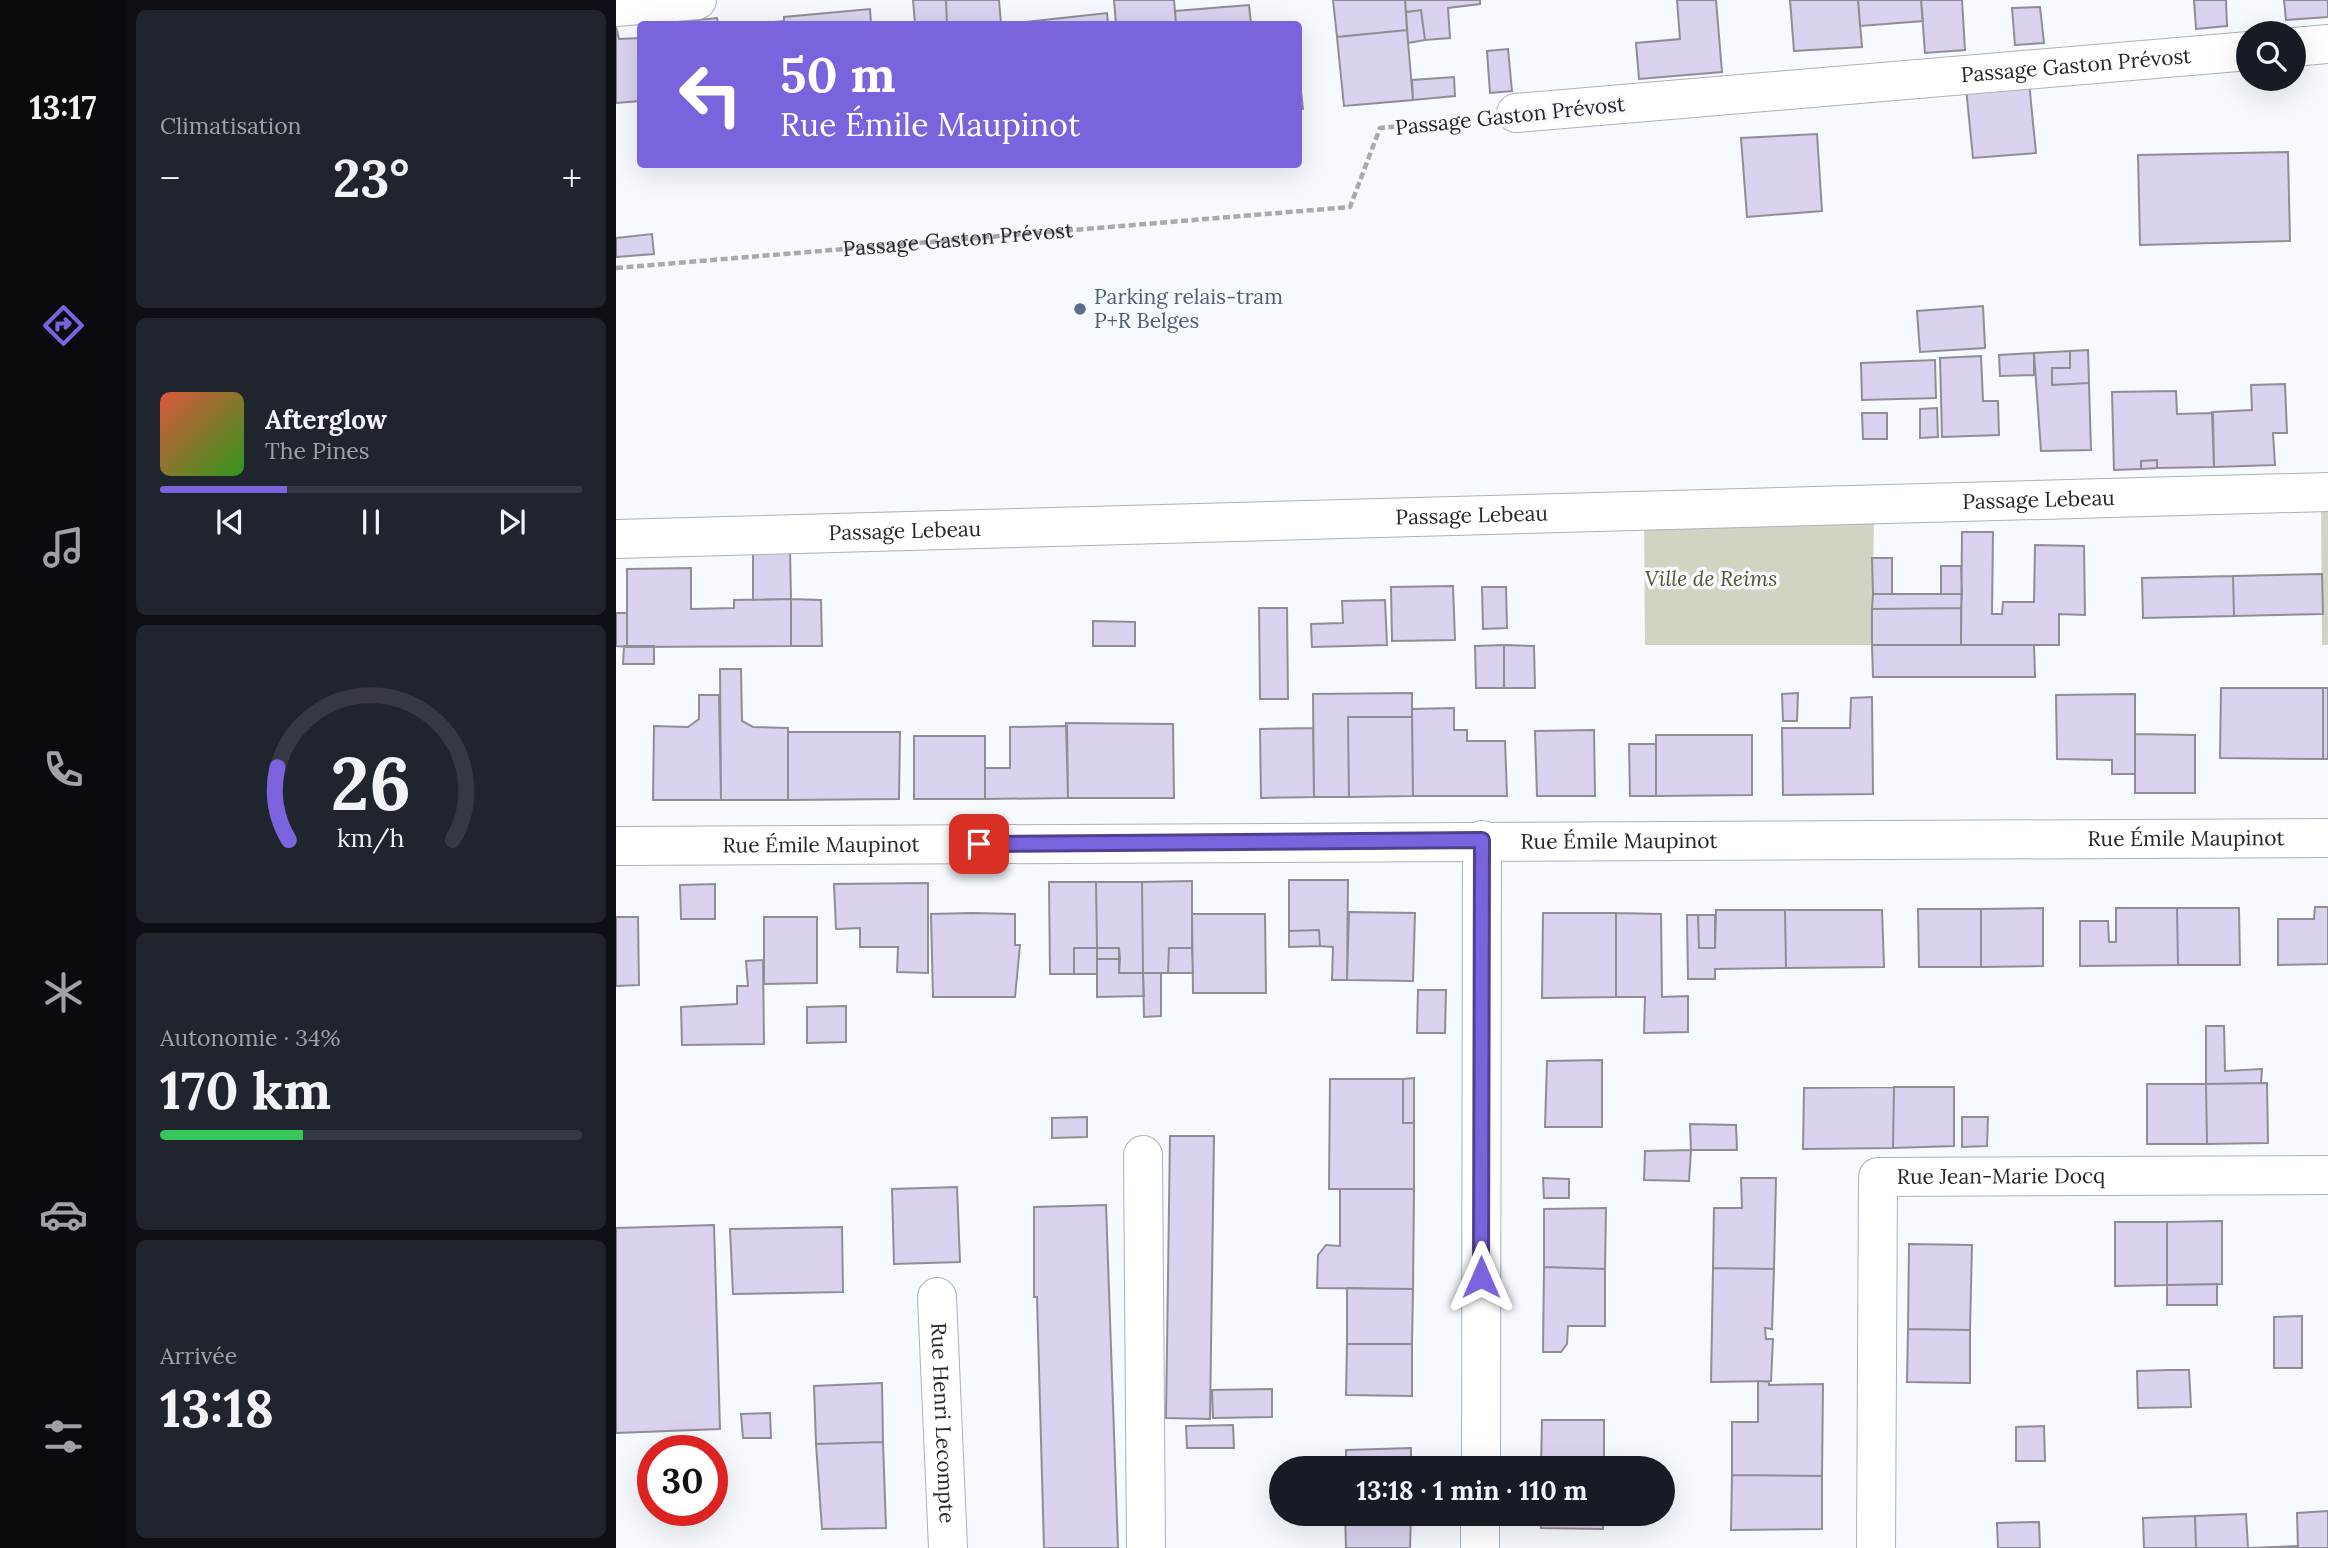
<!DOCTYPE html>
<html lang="fr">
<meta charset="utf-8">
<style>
:root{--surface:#171b24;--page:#20242c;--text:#f1f3f6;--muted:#9ea1a6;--line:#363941;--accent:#7b63de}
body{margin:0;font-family:Lora,serif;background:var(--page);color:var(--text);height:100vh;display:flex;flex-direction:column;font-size:26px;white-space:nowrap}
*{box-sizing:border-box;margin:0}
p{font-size:23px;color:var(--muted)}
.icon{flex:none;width:38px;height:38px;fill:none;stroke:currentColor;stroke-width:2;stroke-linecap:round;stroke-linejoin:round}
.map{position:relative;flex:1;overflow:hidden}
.sheet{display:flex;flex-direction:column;gap:10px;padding:10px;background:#0d0f14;width:490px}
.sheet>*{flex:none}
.guide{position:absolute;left:21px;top:21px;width:665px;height:147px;border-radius:7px;box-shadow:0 7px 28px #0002;background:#7b63de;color:#fff;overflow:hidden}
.fabs{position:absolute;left:1620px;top:21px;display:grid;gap:14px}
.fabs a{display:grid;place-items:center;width:70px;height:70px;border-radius:50%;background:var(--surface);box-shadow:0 7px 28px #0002;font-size:35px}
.speed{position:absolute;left:21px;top:1435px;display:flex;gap:14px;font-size:35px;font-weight:700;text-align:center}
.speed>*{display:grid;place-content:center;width:91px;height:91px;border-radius:50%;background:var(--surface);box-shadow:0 7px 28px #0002;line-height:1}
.speed .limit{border:10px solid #d22;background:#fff;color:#111}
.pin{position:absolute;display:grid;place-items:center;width:60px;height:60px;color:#fff;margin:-30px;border-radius:14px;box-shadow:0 4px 10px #0006}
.me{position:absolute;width:77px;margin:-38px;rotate:0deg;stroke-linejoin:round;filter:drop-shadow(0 0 5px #0008)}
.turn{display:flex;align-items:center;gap:24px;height:147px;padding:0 28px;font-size:32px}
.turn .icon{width:91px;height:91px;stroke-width:2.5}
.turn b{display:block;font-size:49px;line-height:60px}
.big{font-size:52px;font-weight:800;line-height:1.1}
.sheet .widget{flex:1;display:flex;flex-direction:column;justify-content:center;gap:10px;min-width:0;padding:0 24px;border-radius:10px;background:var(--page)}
.sheet .dial{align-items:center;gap:0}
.dial svg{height:182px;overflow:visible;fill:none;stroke:var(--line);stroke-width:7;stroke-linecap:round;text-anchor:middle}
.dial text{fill:var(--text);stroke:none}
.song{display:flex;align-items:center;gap:21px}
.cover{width:84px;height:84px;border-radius:10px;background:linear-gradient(135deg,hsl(10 70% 55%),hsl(110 70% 35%))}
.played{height:7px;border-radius:4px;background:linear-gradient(90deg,var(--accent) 30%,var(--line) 30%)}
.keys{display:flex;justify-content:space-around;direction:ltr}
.heat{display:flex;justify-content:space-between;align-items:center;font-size:38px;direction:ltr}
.charge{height:10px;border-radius:5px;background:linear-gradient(90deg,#34c759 34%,var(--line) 0)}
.trip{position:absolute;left:653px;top:1456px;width:406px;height:70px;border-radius:35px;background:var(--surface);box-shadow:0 7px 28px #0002;font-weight:800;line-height:70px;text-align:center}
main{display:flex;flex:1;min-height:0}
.menu{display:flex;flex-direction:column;width:126px;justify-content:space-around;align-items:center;background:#090b0e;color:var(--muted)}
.menu .icon{width:49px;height:49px}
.menu .on{color:var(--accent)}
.menu b{font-size:32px;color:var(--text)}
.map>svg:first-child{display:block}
.green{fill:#d0d5c3}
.building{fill:#dbd2ef;stroke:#908d95;stroke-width:2}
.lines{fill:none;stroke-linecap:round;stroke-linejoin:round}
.minor-casing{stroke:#acb1b8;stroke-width:40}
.path{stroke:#a7aaae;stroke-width:4.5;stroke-dasharray:7 3.5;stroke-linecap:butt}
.minor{stroke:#fff;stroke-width:38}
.route-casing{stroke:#504090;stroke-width:18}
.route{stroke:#7b63de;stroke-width:12}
.service-dot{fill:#5c6f8a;stroke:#f6f9fe;stroke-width:2.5}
.labels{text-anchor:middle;stroke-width:7;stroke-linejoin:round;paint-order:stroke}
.street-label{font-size:21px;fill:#25272a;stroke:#f6f9fe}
.service-label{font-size:21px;fill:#4e5e75;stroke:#f6f9fe;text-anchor:start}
.park-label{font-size:21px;font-style:italic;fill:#4e5a2b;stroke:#f6f9fe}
</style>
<main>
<nav class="menu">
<b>13:17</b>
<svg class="icon on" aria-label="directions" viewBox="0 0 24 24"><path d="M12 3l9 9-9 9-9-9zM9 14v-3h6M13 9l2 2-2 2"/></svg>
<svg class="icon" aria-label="music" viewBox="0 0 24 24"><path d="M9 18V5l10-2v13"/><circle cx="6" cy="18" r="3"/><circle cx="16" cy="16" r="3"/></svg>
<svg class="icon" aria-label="phone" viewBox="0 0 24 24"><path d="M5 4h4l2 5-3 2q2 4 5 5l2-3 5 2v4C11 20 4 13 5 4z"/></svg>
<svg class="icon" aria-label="climate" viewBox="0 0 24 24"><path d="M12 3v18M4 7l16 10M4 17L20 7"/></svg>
<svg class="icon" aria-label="car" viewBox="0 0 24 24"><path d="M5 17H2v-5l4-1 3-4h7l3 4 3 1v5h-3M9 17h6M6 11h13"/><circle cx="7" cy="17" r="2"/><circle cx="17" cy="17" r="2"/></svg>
<svg class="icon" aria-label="filters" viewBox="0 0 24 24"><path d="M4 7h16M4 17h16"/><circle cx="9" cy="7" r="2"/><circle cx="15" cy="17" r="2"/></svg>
</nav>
<section class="sheet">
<div class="widget"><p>Climatisation</p>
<div class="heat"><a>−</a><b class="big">23°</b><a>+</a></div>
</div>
<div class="widget">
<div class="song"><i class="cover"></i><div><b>Afterglow</b><p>The Pines</p></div></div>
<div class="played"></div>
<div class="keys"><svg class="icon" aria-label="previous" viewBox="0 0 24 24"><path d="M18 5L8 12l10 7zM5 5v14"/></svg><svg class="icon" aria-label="pause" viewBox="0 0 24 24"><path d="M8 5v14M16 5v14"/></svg><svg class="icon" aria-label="next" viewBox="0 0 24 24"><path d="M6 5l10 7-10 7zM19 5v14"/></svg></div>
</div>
<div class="widget dial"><svg viewBox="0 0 100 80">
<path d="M14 69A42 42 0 1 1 86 69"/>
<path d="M14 69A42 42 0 0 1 9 37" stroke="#7b63de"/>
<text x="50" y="56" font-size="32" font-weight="700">26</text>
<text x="50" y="72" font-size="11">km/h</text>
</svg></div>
<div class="widget"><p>Autonomie · 34%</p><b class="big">170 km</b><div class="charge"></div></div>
<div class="widget"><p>Arrivée</p><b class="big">13:18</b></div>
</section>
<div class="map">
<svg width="1712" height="1548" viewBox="0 0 1712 1548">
<rect width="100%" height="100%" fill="#f6f9fe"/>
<path class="green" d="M1705,508H1712V645H1706Z
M1028,510L1258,520L1256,645H1029Z"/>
<path class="building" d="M297,0H330L331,24H299Z
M330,0H383L385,24H331Z
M498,0H558L560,24H500Z
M717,0H789L791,30L721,37Z
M789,0H864V4L832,8L834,38L809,40L805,10L790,12Z
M1061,0H1100L1106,72L1023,79L1020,43L1064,39Z
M1174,0H1242L1246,47L1178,51Z
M1242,0H1305L1307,21L1244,26Z
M1305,0H1346L1349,50L1309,53Z
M1578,0H1610L1611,26L1580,29Z
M1668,0H1712V17L1670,20Z
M633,5L635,24H560L559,11Z
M1424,7L1428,43L1399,45L1396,8Z
M254,9L255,24H168V17Z
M805,10L809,40L792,43L790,12Z
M491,13L492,24H410V22Z
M101,18L102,24H26L62,22Z
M168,21V24H134H137Z
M0,27L3,39L24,38V101L0,103Z
M791,30L797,100L728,106L721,37Z
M892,49L896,91L874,93L871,51Z
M682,65L687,109L682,110Z
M838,77L839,96L797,100L796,80Z
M1413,82L1420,153L1357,158L1350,88Z
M1201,134L1206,211L1131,217L1125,138Z
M1672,152L1674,241L1524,245L1522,155Z
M36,234L38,254L0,257V238Z
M1367,306L1369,348L1304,352L1301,311Z
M1472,350L1473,383L1436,385V368H1454V351Z
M1454,351V368H1436V385L1473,383L1475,450L1425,451L1418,353Z
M1418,353V375L1384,376L1383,355Z
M1365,356L1367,401H1382L1383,435L1326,437L1324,358Z
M1319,360L1320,398L1246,400L1245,363Z
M1669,384L1671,433H1657L1659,465L1598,467L1596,412L1636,410L1635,385Z
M1560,391L1561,414L1597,413L1598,467L1541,468V460L1525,461V469L1498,470L1496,392Z
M1321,408L1322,437L1304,438V409Z
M1246,413H1271V439H1247Z
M1541,460V468L1525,469V461Z
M1346,532H1377L1376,614H1386L1387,602H1418L1419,545L1468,546L1469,615L1443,614V645H1345Z
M137,550H174L175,599L137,600Z
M1256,558H1276V594H1257Z
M1325,566H1345L1346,594H1325Z
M75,568V609L118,608V600L175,599V646L11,647V569Z
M1706,574L1707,614L1618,616L1617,576Z
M1617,576L1618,616L1527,618L1526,578Z
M837,586L839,640L776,641L775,587Z
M866,587H890L891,628L867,629Z
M1257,594H1346L1345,608L1256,609Z
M175,599L205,600L206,646H175Z
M769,600L771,645L696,647L695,624L727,623L726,601Z
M643,608H671L672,699H644Z
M1345,608V645H1256V609Z
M0,613H11V647L0,646Z
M477,621L519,622V646H477Z
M888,645V688H860L859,646Z
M888,645L918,646L919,688H888Z
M1256,645H1418L1419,677H1257Z
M8,646H38V664H7Z
M104,669H125L126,721L137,727L172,728V800H105Z
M1605,688H1707V759L1604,758Z
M1707,688H1712V759H1707Z
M796,693V717H732L733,797H698L697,694Z
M1182,693L1181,721H1167L1166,694Z
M1519,694V774H1496V760L1441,759L1440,695Z
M83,695H103L105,800H37L38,726L72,727L83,719Z
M1256,697L1257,794L1167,795L1166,728H1234L1235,698Z
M838,708V730H851V741H889L891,796H797L796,709Z
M732,717H796L797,796L733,797Z
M450,723L557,724L558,798H452Z
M451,726L452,798L369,799V768H394V727Z
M697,728L698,797L645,798L644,729Z
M978,730L979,796H921L919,731Z
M172,732H284L283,799L172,800Z
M1519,734L1579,735V793H1519Z
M1040,735H1136V795L1040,796Z
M298,736H369V799H298Z
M1013,744H1040V796H1014Z
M673,880H732L731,980H716L717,947L704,946L703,930L673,931Z
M576,881V948H553L552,973H527L526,882Z
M433,882H480L481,948H458V974H434Z
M480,882H526L527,973H503V948H481Z
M312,883V973L281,972L282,947H244V928L220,929L218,884Z
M99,884V919H65L64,885Z
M1699,907H1712V964L1662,965V919H1698Z
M1427,908V966L1365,967V909Z
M1500,908H1561L1562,965L1464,966V921H1492L1493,942H1500Z
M1561,908H1623L1624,965H1562Z
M1302,909H1365V967H1303Z
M1100,910H1169L1170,968L1099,969V979H1072L1071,915H1082L1083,948H1099Z
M1169,910H1266L1268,967L1170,968Z
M733,912L799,913L797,981L731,980Z
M356,913L399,914V945H404L399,997H317L315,914Z
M927,913H1000V997L926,998Z
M1000,913L1045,914L1046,997L1072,996V1032L1028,1033L1029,997H1000Z
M576,914H649L650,993H577Z
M1082,915H1099V948H1083Z
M0,917H22L23,985L0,986Z
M148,917H201V983L148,984Z
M703,930L704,946L673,947V931Z
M458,948H481V974H458Z
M481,948H503L504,959H481Z
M553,948H576L577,973H552Z
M481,959H504L503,973H527L528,996L481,997Z
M147,960L148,1044L66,1045L65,1007L121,1004V986H132L130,961Z
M527,973H545V1016L528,1017Z
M802,990H830L829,1033H801Z
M230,1006V1042L191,1043V1007Z
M1590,1026H1608L1609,1071L1646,1069L1645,1083L1590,1084Z
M986,1060V1127H929L931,1061Z
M798,1078V1123H787V1079Z
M714,1079H787V1123H798V1189H713Z
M1651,1083L1652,1143L1591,1144L1590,1084Z
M1531,1084H1590L1591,1144H1531Z
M1278,1087H1338V1146L1277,1148Z
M1278,1087L1277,1148L1187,1149L1188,1088Z
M471,1117V1137L436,1138V1118Z
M1346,1117H1372L1371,1146L1346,1147Z
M1074,1124L1120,1125L1121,1150H1075Z
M554,1136H598L594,1419L550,1418Z
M1075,1150L1073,1181L1028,1180L1029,1151Z
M927,1178L953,1179V1198H928Z
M1125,1178H1160L1158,1269L1097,1268L1098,1208H1126Z
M341,1187L344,1262L278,1264L276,1189Z
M724,1189H798L797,1289L701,1288L702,1255L710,1245L724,1246Z
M490,1205L502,1548H428L421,1297H418V1207Z
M990,1208L989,1269L928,1267V1209Z
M1606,1221V1284L1551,1285V1222Z
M1499,1222H1551V1285L1499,1286Z
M98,1225L104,1429L0,1433V1228Z
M226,1227L227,1292L117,1294L114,1229Z
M1293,1244L1356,1245L1354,1330L1292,1329Z
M928,1267L989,1269V1326H952L951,1344L945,1352H927Z
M1097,1268L1158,1269L1156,1329L1149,1328L1150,1339H1157L1155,1381L1095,1382Z
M1601,1284V1305H1551V1285Z
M731,1288L797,1289L796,1344H731Z
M1686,1316V1368H1658V1317Z
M1292,1329L1354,1330V1383L1291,1382Z
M731,1344H796V1396L730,1395Z
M1553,1370H1573L1575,1407L1522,1408L1521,1371Z
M1142,1381L1153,1382V1385L1207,1384L1206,1476L1116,1475V1422H1142Z
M266,1383L267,1442L200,1444L198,1386Z
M656,1389V1417L597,1418L596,1390Z
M154,1413L155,1438H127L125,1414Z
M926,1420H988V1468H925Z
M617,1425L618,1448H571L570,1426Z
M1428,1426L1429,1461H1400V1427Z
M267,1442L270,1528L206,1529L200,1444Z
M795,1448V1468H730V1450Z
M1116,1475L1206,1476V1529L1115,1530Z
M1712,1511V1548H1682L1681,1513Z
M729,1514H795L794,1548H730Z
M925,1514H987V1529L925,1528Z
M987,1514H1008V1518L987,1517Z
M1630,1514L1632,1548H1580L1579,1516Z
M1579,1516L1580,1548H1528L1527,1518Z
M1423,1522L1424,1548H1382L1381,1523Z
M1682,1546V1548H1632Z"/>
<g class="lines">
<defs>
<g id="minor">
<path d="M0,7L81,0"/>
<path d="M1678,47L1712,44"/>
<path id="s2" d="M900,113L1633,51"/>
<path id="s3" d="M0,539L1712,492"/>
<path id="s4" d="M0,846L1712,838"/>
<path d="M527,1155L530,1548"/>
<path id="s5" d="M321,1297L332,1548"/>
<path d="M865,1468L866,840"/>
<path d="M864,1548V1514"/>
<path id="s6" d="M1260,1548L1262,1177L1712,1175"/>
</g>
</defs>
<use href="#minor" class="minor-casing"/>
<path class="path" id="s1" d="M0,268L734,207L764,128L854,119"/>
<use href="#minor" class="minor"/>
</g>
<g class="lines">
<defs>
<path id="route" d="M363,844L866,840L865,1277"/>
</defs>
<use href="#route" class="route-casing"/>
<use href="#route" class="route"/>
</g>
<circle class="service-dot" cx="464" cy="309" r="7"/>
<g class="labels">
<g class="street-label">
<text dy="7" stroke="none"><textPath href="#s2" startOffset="562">Passage Gaston Prévost</textPath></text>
<text transform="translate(894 116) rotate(-6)" y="7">Passage Gaston Prévost</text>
<text dy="7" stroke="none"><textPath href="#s1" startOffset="343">Passage Gaston Prévost</textPath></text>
<text dy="7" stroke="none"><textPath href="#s3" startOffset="1423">Passage Lebeau</textPath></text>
<text dy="7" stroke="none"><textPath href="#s3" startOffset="856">Passage Lebeau</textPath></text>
<text dy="7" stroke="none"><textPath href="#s3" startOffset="289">Passage Lebeau</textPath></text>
<text dy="7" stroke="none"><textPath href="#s4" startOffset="1570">Rue Émile Maupinot</textPath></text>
<text dy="7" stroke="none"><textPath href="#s4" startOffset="1003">Rue Émile Maupinot</textPath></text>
<text dy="7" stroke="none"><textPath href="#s4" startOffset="205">Rue Émile Maupinot</textPath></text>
<text dy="7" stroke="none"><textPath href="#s6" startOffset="494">Rue Jean-Marie Docq</textPath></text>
<text dy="7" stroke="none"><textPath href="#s5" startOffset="126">Rue Henri Lecompte</textPath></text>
</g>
<g class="service-label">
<text x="478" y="304">Parking relais-tram<tspan x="478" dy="24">P+R Belges</tspan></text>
</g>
<g class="park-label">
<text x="1095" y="586">Ville de Reims</text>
</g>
</g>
</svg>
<div class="fabs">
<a><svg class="icon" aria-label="search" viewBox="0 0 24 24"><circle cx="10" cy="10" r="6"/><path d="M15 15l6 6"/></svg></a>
</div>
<div class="speed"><div class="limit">30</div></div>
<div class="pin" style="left:363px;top:844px;background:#d93025"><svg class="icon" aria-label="arrive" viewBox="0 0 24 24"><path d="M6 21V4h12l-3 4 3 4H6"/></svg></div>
<svg class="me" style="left:865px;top:1277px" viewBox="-20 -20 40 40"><path d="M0-17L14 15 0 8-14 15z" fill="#7b63de" stroke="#fff" stroke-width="4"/></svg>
<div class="trip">13:18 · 1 min · 110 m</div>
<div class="guide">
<div class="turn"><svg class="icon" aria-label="left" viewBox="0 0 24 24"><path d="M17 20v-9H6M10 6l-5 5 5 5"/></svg><div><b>50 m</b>Rue Émile Maupinot</div></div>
</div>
</div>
</main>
